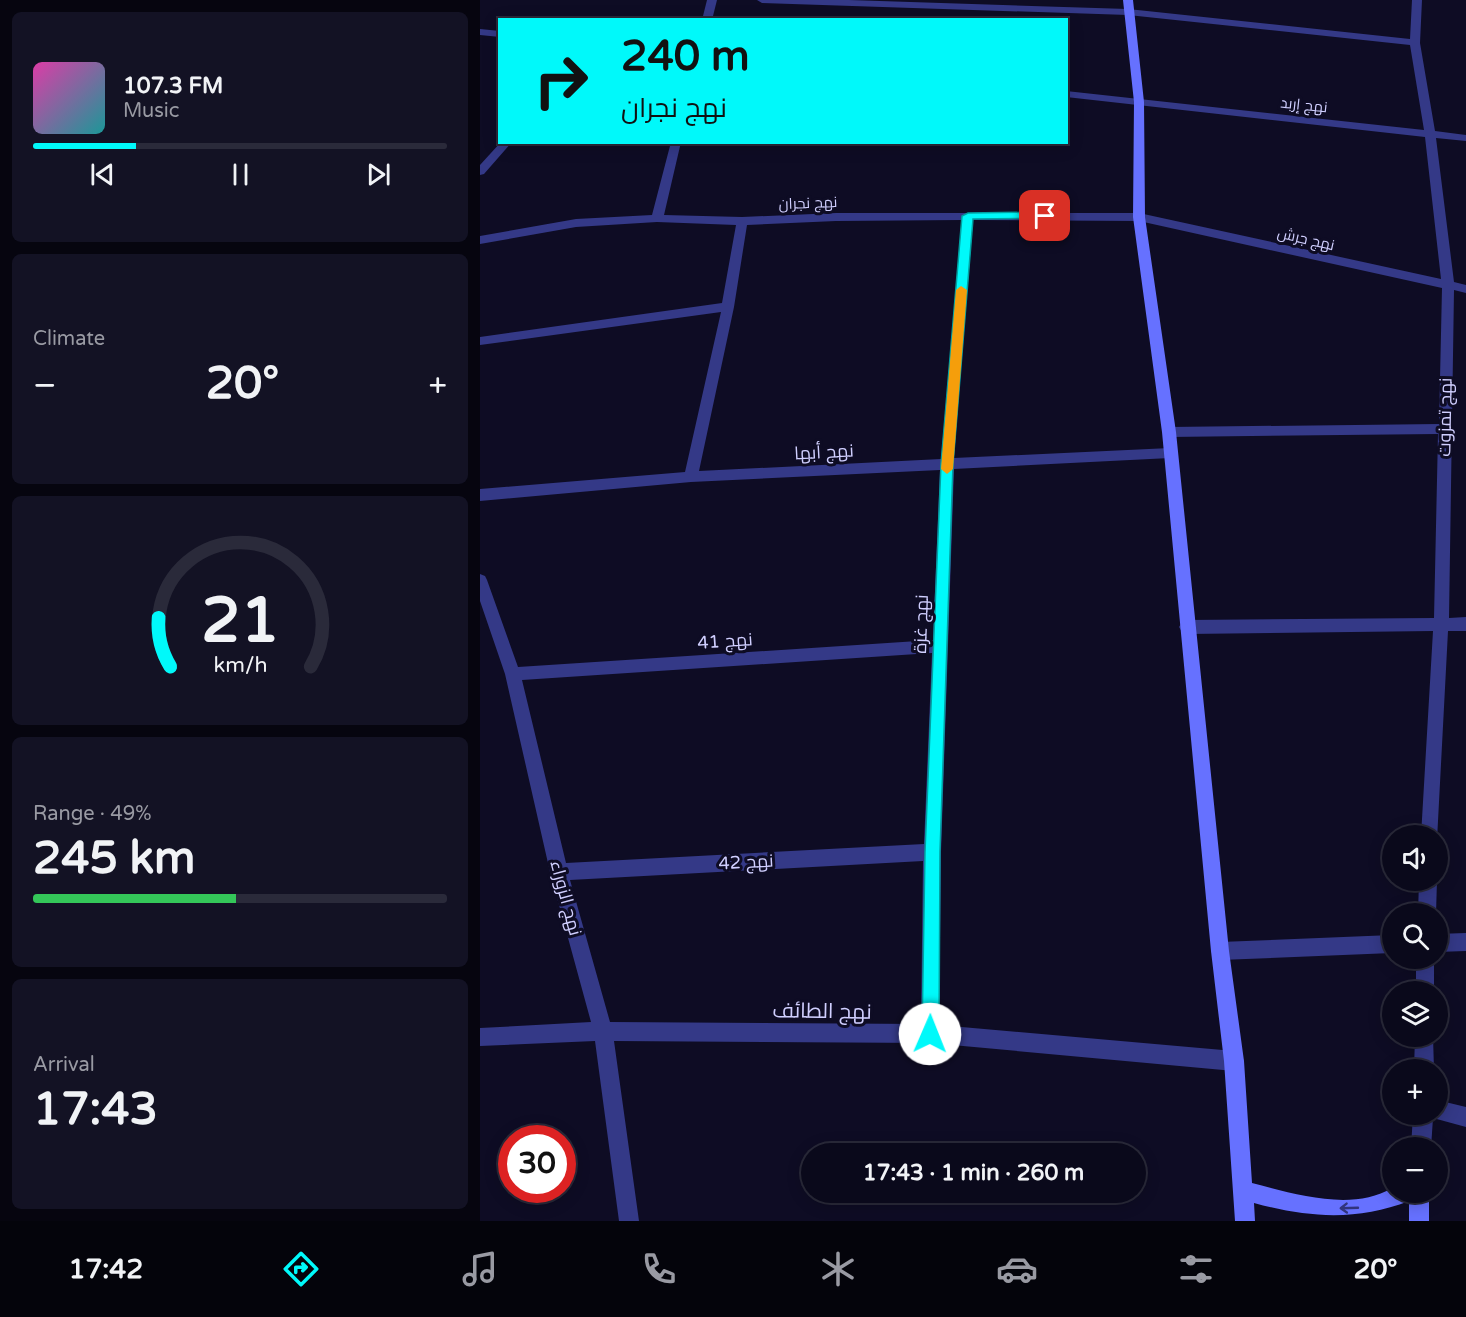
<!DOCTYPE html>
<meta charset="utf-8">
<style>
:root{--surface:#0a091b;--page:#131224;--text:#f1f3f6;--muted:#999aa3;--line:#2a2a3a;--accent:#00f9fa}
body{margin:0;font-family:"Varela Round",Cairo,sans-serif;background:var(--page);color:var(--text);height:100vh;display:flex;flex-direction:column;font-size:22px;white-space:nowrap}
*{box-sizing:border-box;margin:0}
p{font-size:20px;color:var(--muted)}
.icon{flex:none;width:33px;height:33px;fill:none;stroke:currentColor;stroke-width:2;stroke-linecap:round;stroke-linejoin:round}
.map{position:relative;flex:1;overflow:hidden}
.details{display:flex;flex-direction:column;gap:12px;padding:12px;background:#06050f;width:480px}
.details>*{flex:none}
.hud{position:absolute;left:18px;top:18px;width:570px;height:126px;border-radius:0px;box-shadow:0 3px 15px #0003,0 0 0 2px var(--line);background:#00f9fa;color:#111;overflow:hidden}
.fabs{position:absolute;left:902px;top:825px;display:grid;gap:12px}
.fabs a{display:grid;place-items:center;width:66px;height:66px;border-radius:50%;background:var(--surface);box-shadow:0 3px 15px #0003,0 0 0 2px var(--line);font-size:30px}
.speed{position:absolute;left:18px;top:1125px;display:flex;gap:12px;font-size:30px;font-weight:700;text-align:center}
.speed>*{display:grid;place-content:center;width:78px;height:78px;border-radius:50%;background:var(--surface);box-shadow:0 3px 15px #0003,0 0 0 2px var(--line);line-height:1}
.speed .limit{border:9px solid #d22;background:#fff;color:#111}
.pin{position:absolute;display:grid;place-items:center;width:51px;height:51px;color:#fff;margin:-26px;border-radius:12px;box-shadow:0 3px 9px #0006}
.me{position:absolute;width:66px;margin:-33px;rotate:1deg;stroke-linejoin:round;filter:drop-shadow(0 0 4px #0008)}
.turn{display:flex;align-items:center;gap:21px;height:126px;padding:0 24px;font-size:27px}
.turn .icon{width:78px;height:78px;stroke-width:2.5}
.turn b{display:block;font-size:42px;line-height:51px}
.big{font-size:45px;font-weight:700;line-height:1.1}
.details .card{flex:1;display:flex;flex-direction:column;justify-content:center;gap:9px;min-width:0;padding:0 21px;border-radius:9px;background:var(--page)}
.details .dial{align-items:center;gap:0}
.dial svg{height:156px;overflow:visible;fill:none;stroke:var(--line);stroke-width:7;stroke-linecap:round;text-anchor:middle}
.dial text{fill:var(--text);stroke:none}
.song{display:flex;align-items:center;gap:18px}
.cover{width:72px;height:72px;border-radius:9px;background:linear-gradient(135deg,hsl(320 70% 55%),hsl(180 70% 35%))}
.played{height:6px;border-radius:3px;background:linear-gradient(90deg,var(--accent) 25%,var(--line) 25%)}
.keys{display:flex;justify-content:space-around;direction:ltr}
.heat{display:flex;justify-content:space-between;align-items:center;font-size:33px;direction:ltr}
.charge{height:9px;border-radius:4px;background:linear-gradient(90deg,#34c759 49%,var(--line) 0)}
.trip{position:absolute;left:321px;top:1143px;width:345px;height:60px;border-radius:30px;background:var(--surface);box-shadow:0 3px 15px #0003,0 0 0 2px var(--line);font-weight:700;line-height:60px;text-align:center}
.tabs{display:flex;height:96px;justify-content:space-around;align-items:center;background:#04040b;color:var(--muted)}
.tabs .icon{width:42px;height:42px}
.tabs .selected{color:var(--accent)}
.tabs b{font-size:27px;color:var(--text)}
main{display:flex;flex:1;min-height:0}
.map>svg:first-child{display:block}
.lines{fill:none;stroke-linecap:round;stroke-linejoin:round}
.street{fill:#343987;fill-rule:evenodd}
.secondary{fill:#6671ff;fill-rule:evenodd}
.oneway{stroke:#31347c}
.route{fill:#00f9fa;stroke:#00a2a2;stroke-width:1.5}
.slow{fill:#f59e0b}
.labels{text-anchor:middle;stroke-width:6;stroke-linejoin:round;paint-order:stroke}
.far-street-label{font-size:15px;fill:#d0cfff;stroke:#0e0c24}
.street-label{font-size:18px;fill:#d0cfff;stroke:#0e0c24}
.near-street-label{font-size:21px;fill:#d0cfff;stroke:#0e0c24}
</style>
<main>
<section class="details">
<div class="card">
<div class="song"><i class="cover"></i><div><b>107.3 FM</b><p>Music</p></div></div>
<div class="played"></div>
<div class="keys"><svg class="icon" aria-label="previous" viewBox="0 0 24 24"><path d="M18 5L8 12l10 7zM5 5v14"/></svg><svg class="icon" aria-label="pause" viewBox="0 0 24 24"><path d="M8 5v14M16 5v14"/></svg><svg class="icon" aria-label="next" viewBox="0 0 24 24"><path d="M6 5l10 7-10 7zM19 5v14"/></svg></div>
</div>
<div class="card"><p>Climate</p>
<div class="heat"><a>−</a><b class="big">20°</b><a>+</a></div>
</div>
<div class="card dial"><svg viewBox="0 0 100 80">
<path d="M14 69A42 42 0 1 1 86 69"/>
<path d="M14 69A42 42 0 0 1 8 44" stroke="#00f9fa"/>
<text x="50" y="56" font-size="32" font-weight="700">21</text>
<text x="50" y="72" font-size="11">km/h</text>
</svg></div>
<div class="card"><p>Range · 49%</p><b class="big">245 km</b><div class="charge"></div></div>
<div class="card"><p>Arrival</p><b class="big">17:43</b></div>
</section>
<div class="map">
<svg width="986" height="1221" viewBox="0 0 986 1221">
<rect width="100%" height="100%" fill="#0e0c24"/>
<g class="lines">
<path class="street" d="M227,0H237L232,20H222Z
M277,0H369L648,9L930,39L932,0H942L940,43L955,131L986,135V141L956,138L974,282L986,285V293L974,290L969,618L986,617V631H968L957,840V836H941L953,631L707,634L702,632L699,627L702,622L707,620L954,618L958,434L689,437L682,432L689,427L959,424L962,288L659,221L493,220L474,458L690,448L697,453L690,458L474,469L461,852L459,1025L754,1051L761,1054L764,1061L761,1068L754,1071L450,1043L134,1041L159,1221H139L115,1041L0,1046V1028L111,1022L70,872L25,674L0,601V574L5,576L7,580L38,667L453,640L460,470L211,482L0,501V489L205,472L241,312L0,345V337L242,303L256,225L177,222L96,227L0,244V236L96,219L172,215L191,142H201L184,215L262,217L356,213H659L961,279L945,137L586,97V91L944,130L930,45L648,15L282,3ZM482,220L461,459L219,471L254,307L267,225L356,221ZM452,653L444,844L86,863L42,680ZM443,861L441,1024L130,1022L90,880Z
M0,29L20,31V37L0,35Z
M21,142H32L4,174L0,175V165Z
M939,880H957L956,914H938Z
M986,933V951L957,952V934Z
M912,935V953L740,960L734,957L731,951L734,945L740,942Z
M936,958H954V992H936Z
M935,1036H953L954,1070H934Z
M957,1100L986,1107V1127L953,1118L951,1148H931L933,1114H957Z"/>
<path class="secondary" d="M643,0H653L664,102L665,217L696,432L749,951L764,1061L772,1183C814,1194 872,1212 912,1188V1192H949V1221H929V1201C878,1221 828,1218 774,1203L775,1221H755L744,1061L731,951L682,432L653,217L654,102Z"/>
</g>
<defs><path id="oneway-shaft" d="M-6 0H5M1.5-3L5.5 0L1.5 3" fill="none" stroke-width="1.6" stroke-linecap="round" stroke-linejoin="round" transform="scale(1.5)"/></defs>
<use class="oneway" href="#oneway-shaft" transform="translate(869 1208) rotate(178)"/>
<path class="route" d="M565,212L569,213V218L493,219L473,464L460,852L459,1034L456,1040L450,1043L444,1040L442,1034L445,852L461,464L482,216L488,213Z"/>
<path class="slow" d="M481,286L487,290L473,469L467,474L461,469L476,290Z"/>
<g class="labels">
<g class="far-street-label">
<text transform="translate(824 105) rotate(6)" y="5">نهج إربد</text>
<text transform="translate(328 203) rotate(-2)" y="5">نهج نجران</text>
<text transform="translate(826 239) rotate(13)" y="5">نهج جرش</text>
</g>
<g class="street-label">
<text transform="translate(965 417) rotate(-89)" y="6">نهج تمزوت</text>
<text transform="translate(344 452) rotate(-3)" y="6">نهج أبها</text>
<text transform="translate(441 624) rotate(-88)" y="6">نهج غزة</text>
<text transform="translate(245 641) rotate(-4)" y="6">نهج 41</text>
<text transform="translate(266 862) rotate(-3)" y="6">نهج 42</text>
<text transform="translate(86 898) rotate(75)" y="6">نهج الزوراء</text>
</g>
<g class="near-street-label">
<text transform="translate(342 1011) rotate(1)" y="7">نهج الطائف</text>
</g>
</g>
</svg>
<div class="fabs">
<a><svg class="icon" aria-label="sound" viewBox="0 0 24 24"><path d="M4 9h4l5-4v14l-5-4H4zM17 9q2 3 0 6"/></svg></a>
<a><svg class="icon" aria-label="search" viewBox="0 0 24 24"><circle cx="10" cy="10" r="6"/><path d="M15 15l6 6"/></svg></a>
<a><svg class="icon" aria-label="layers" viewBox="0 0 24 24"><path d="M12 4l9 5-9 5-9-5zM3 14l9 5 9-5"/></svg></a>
<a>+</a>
<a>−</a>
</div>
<div class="speed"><div class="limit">30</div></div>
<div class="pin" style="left:565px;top:216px;background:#d93025"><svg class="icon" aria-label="arrive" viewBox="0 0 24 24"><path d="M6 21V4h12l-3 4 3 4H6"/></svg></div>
<svg class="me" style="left:450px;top:1034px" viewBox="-20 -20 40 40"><circle r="19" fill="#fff"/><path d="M0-13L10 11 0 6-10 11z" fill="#00f9fa"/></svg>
<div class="trip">17:43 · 1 min · 260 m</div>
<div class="hud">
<div class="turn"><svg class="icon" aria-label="right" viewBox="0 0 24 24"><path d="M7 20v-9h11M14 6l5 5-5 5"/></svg><div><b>240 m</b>نهج نجران</div></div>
</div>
</div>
</main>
<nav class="tabs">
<b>17:42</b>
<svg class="icon selected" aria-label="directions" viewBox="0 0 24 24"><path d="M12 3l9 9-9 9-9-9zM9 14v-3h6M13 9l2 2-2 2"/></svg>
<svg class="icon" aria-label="music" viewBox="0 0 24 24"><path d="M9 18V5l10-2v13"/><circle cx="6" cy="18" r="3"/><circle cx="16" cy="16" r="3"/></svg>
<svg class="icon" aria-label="phone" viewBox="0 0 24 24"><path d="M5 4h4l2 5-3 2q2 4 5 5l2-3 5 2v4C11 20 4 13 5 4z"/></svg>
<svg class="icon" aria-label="climate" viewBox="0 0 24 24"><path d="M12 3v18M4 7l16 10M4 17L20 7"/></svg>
<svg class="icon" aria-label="car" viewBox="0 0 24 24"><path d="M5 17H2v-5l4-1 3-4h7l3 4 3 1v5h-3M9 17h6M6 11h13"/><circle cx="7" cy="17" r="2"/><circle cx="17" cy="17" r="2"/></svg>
<svg class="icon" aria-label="filters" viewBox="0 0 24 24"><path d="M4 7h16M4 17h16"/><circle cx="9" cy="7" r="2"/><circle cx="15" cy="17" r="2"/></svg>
<b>20°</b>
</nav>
